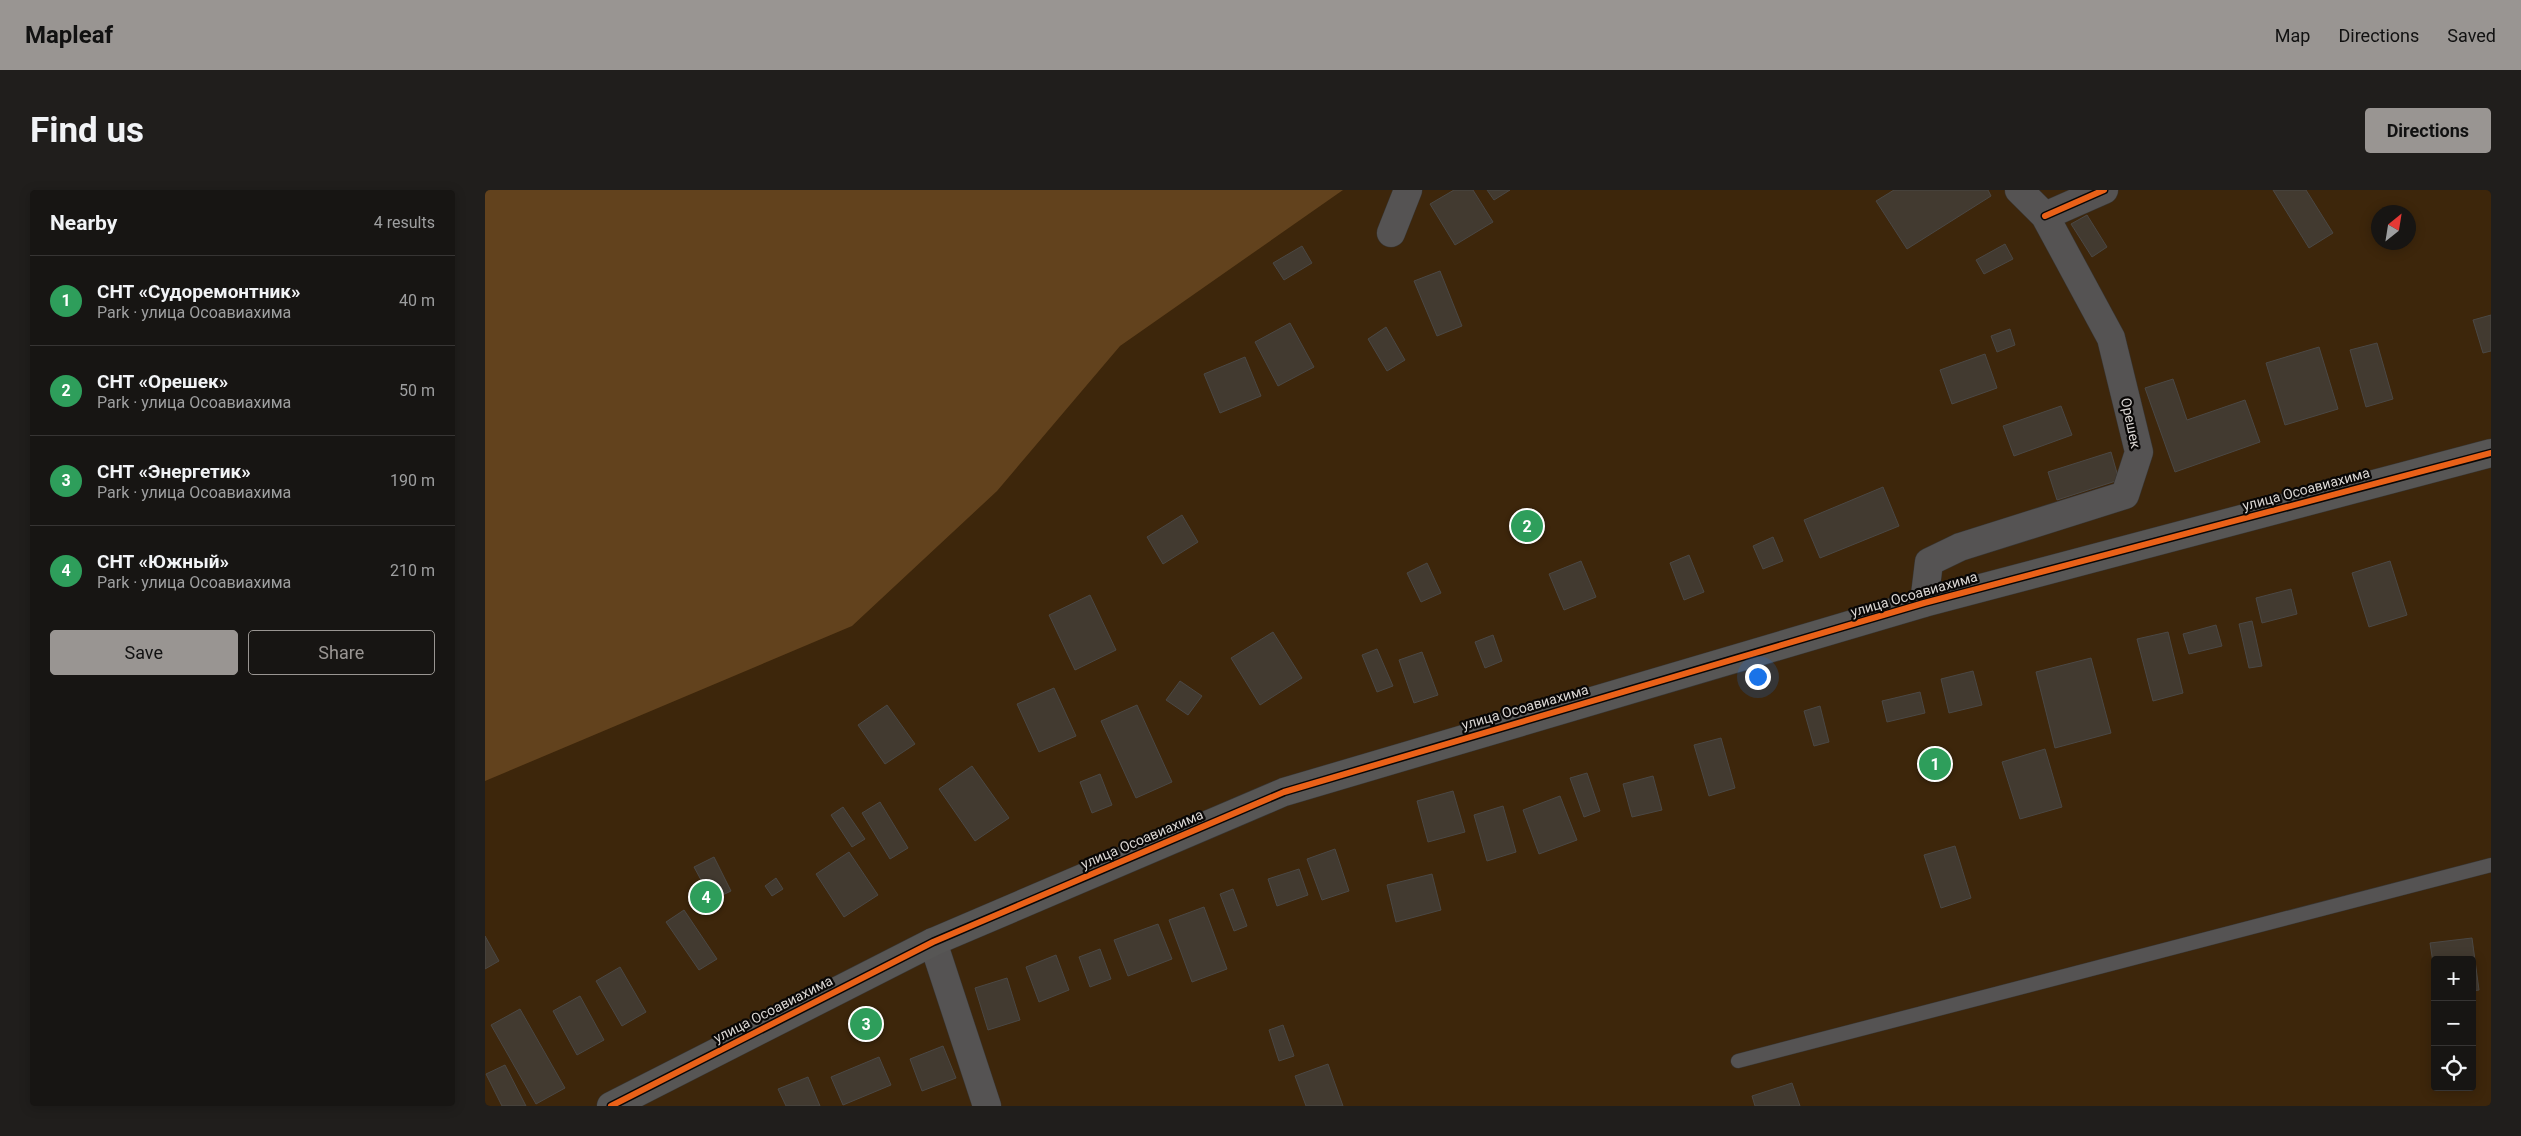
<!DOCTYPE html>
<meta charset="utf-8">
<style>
body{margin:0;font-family:Roboto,sans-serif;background:#201e1c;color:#f1f3f6}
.controls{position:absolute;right:15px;bottom:15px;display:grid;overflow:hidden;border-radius:5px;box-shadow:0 2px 12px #0003}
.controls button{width:45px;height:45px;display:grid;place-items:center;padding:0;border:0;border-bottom:1px solid #363433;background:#171513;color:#f1f3f6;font:25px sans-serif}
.compass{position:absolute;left:1886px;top:15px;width:45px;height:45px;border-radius:50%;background:#171513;box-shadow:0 2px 12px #0003;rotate:30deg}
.you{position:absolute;left:1272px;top:486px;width:18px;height:18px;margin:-12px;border:4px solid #fff;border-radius:50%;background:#1a73e8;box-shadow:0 0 0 8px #1a73e833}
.badge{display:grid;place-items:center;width:32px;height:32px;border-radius:50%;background:#999592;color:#fff;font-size:16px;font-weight:700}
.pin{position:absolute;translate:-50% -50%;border:2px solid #fff;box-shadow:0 1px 5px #0006}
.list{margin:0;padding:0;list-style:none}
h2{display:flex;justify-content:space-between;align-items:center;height:65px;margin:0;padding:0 20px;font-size:21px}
h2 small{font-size:16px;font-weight:400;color:#9e9fa0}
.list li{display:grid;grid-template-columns:32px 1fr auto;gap:15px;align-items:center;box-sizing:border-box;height:90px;padding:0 20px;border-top:1px solid #363433}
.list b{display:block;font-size:19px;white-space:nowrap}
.list p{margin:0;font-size:16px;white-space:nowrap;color:#9e9fa0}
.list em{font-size:16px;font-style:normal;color:#9e9fa0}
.actions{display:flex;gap:10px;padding:15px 20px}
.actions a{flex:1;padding:11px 0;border:1px solid #999592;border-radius:5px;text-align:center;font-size:18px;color:#999592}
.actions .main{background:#999592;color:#111}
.icon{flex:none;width:28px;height:28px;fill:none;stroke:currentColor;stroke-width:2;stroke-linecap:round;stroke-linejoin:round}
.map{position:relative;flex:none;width:2006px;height:916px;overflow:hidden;border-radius:5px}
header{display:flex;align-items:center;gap:30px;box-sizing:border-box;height:70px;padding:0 25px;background:#999592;color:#111}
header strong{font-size:24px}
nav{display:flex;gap:28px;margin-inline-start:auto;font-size:18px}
.intro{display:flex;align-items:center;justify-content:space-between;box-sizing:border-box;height:120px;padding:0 30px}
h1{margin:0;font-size:35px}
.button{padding:12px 22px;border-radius:5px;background:#999592;color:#111;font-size:18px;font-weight:700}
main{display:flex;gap:30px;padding:0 30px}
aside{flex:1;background:#171513;border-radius:5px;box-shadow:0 2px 12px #0003}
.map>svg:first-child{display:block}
</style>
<header>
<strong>Mapleaf</strong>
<nav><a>Map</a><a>Directions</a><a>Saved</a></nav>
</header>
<div class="intro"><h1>Find us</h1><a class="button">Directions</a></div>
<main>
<aside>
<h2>Nearby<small>4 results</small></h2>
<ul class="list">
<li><span class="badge" style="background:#2e9e5b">1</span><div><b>СНТ «Судоремонтник»</b><p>Park · улица Осоавиахима</p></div><em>40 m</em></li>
<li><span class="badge" style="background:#2e9e5b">2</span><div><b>СНТ «Орешек»</b><p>Park · улица Осоавиахима</p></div><em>50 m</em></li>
<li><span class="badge" style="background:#2e9e5b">3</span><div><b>СНТ «Энергетик»</b><p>Park · улица Осоавиахима</p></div><em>190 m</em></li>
<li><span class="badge" style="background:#2e9e5b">4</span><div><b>СНТ «Южный»</b><p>Park · улица Осоавиахима</p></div><em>210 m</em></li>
</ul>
<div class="actions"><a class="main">Save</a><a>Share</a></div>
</aside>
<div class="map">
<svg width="2006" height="916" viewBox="0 0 2006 916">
<rect width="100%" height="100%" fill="#1f1c19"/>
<path fill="#3d260b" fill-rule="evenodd" d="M779,0H2006V916H0V475ZM1894,22H1924V52H1894ZM1950,770H1987V897H1950Z"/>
<path fill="#62421d" d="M0,0H858L635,156L512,301L367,436L0,591Z"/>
<path fill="#423a30" stroke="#4b4845" d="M969,0H988L1008,32L970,55L945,14Z
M1002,0H1025L1009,10Z
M1409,0H1503L1506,6L1422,59L1391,11Z
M1788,0H1821L1848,43L1824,58Z
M1602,25L1622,57L1607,67L1586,34Z
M1520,54L1528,69L1499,84L1491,70Z
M817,56L827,73L799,90L788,73Z
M955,81L977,136L952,146L929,91Z
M2006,125V161L1998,163L1988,130Z
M805,133L829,177L793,196L770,152Z
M901,137L920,170L902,181L883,149Z
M1525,139L1530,155L1512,162L1506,146Z
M1892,153L1908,209L1881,217L1865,160Z
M1834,157L1853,219L1800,235L1781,173Z
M1500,164L1512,198L1467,214L1455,180Z
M760,167L776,206L735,223L719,184Z
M1688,189L1702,230L1760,210L1775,252L1690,282L1660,198Z
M1576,216L1587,245L1529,266L1518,236Z
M1626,262L1634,290L1572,310L1563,282Z
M1398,297L1414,336L1335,368L1319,330Z
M697,325L713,352L678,374L662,347Z
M1288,347L1298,371L1278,379L1268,356Z
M1204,365L1219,402L1199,410L1185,373Z
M1096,371L1111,407L1079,420L1064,384Z
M1905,371L1922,425L1884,437L1867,383Z
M942,373L956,403L936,412L922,383Z
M1806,399L1812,424L1777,433L1771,408Z
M605,405L631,460L590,480L564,425Z
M1767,431L1777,476L1764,478L1754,434Z
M1731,435L1737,456L1704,464L1698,444Z
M788,442L817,488L775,515L746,468Z
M1683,442L1698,503L1668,511L1652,449Z
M1008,445L1017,471L1000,478L990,452Z
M892,459L908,496L892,502L877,465Z
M937,462L953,505L929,513L914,470Z
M1606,468L1626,543L1570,558L1551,482Z
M1488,481L1497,515L1464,523L1456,489Z
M695,491L717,506L703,525L681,510Z
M569,498L591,546L554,562L532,514Z
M1435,502L1440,523L1402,532L1397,511Z
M402,515L430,554L400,574L373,535Z
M652,515L687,592L651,608L616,531Z
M1335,516L1344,552L1329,556L1319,521Z
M1236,548L1250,598L1224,606L1209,555Z
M1560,559L1577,617L1535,629L1517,572Z
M487,576L524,628L490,651L454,599Z
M1102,583L1115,621L1099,627L1085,588Z
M615,584L627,615L607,623L595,592Z
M1168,586L1177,620L1147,627L1138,594Z
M968,601L980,642L943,652L932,611Z
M1075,606L1092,650L1054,664L1038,620Z
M395,612L423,658L405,669L377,623Z
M1018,616L1031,662L1002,671L989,625Z
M358,617L380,649L367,657L346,625Z
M1470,656L1486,708L1456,718L1439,665Z
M850,659L864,701L837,710L822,669Z
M364,662L393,705L359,727L331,684Z
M229,667L246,701L227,710L209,677Z
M814,679L823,705L792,716L783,689Z
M947,684L956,720L911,732L902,695Z
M291,688L298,699L287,706L280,696Z
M748,699L762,736L749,741L735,704Z
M719,717L742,779L707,792L684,730Z
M199,720L232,769L214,780L181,732Z
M673,734L687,769L643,786L629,750Z
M0,746L14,771L0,779Z
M1987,748L1994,800L1987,801V770H1950V786L1945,753Z
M615,759L626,789L605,797L594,767Z
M571,765L584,800L554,812L541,777Z
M135,777L161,822L137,836L111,791Z
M522,788L535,830L503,840L490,798Z
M95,806L119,850L92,865L68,821Z
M35,819L80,898L51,914L6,835Z
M798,835L809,866L794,871L784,840Z
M458,856L471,888L437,901L425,869Z
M394,867L406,895L358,915L346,887Z
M843,874L858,916H821L810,886Z
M20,875L41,916H17L1,884Z
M323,887L335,916H301L293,899Z
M1307,893L1315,916H1270L1267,906Z"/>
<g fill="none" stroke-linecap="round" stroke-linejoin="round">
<g stroke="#383634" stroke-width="15">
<path id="lane" d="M1253,871L2006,675"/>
</g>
<g stroke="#383634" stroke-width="29">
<path id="street" d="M1560,26L1619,0
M906,43L923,0
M1439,413L1444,372L1475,357L1640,305L1654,262L1626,148L1560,26L1534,0
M448,752L502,916"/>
</g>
<g stroke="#383634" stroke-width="29">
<path id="secondary" d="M126,916L448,752L799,602L1439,413L2006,263"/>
</g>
<use href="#lane" stroke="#555353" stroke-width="14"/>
<use href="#street" stroke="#555353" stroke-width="28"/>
<use href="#secondary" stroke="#575655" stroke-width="28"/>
<g stroke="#090706" stroke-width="9">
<path id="cycleway" d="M1560,26L1619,0
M126,916L448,752L799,602L1439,413L2006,263"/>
</g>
<use href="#cycleway" stroke="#ea6118" stroke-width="6"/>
</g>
<g text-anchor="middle" stroke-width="4.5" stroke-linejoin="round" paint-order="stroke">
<g font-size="14" fill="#dad6d3" stroke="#090706">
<text transform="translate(1646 233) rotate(78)" y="5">Орешек</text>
<text transform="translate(1821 299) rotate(-15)" y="5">улица Осоавиахима</text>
<text transform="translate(1429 404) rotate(-16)" y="5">улица Осоавиахима</text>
<text transform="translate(1040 517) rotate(-16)" y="5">улица Осоавиахима</text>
<text transform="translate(657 649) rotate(-23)" y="5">улица Осоавиахима</text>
<text transform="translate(288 819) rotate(-27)" y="5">улица Осоавиахима</text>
</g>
</g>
</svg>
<div class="controls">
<button>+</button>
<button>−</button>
<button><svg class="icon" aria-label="locate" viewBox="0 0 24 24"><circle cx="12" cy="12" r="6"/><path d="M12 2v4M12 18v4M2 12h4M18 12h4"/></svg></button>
</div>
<svg class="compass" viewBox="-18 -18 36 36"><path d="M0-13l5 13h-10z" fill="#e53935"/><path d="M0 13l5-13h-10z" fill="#9e9fa0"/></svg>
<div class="you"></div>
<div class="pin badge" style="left:1450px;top:574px;background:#2e9e5b">1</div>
<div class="pin badge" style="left:1042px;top:336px;background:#2e9e5b">2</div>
<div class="pin badge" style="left:381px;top:834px;background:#2e9e5b">3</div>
<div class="pin badge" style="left:221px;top:707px;background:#2e9e5b">4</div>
</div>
</main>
